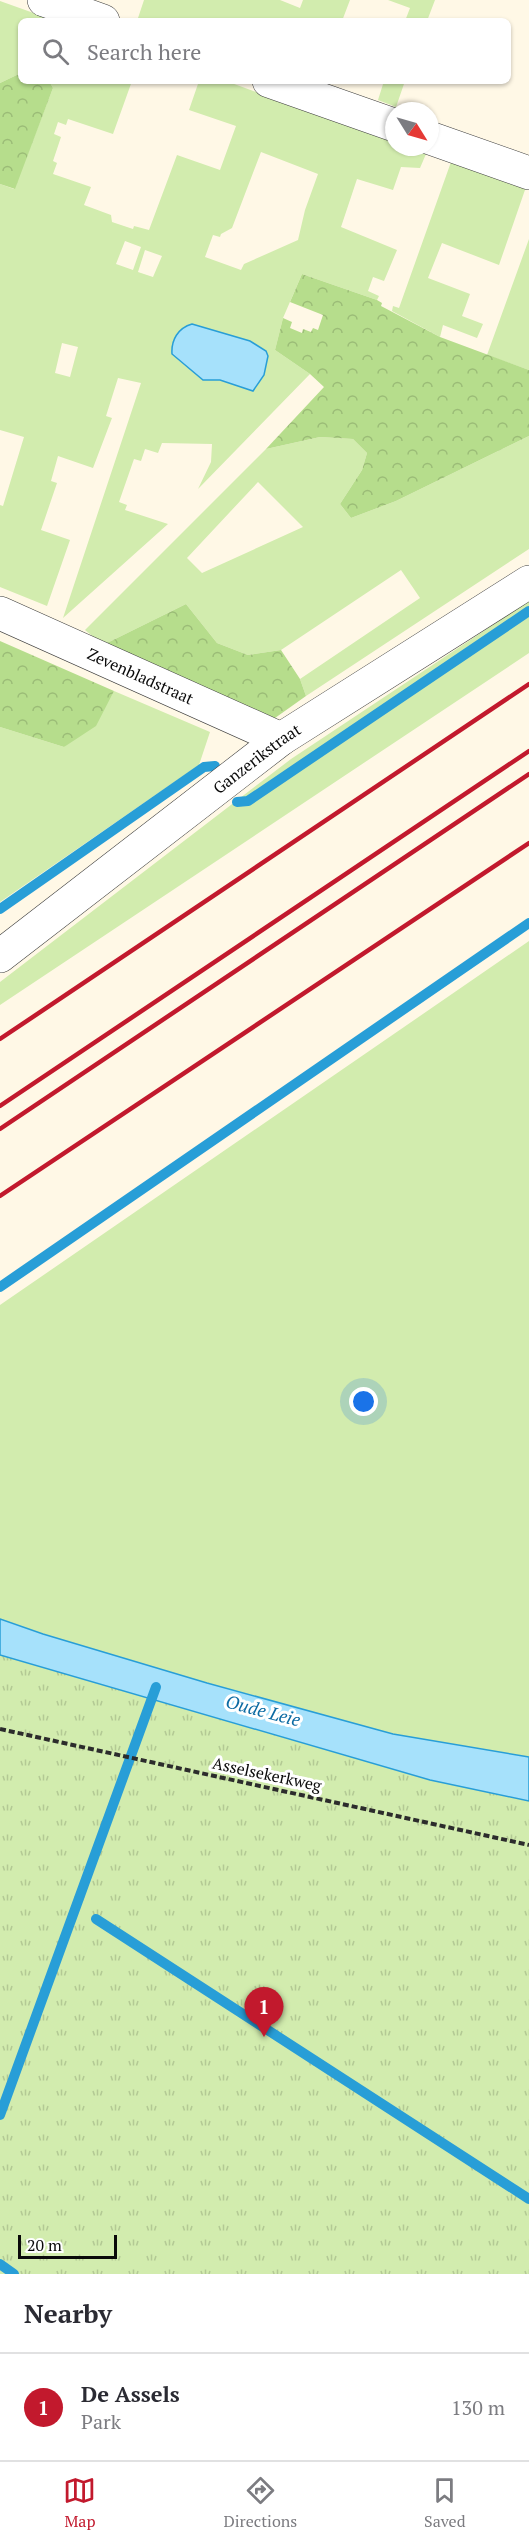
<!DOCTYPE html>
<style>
body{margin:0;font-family:"PT Serif",serif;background:#f7f7f7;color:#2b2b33}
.compass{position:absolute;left:385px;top:102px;width:54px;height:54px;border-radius:50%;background:#fff;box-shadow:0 2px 4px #0004;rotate:127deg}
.scale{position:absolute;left:18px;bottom:15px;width:99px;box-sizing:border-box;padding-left:6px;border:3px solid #0a0a0a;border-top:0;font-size:16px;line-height:21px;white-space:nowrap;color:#0a0a0a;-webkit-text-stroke:4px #fff;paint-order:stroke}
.you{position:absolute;left:364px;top:1402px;width:21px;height:21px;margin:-15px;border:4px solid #fff;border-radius:50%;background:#1a73e8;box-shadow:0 0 0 9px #1a73e833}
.badge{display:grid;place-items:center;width:39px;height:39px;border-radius:50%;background:#c2192d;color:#fff;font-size:20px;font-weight:700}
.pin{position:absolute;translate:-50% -50px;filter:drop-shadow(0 2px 3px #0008)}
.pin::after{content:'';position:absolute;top:32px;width:21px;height:18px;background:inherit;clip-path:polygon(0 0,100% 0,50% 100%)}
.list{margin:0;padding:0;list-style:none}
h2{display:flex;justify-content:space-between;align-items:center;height:78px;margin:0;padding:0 24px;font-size:26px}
h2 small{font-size:20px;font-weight:400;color:#7c7c81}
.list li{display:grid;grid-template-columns:39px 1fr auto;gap:18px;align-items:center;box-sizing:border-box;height:108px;padding:0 24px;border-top:2px solid #e1e1e2}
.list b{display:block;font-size:22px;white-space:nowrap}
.list p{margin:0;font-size:20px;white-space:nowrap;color:#7c7c81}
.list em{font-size:20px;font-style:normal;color:#7c7c81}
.icon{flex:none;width:33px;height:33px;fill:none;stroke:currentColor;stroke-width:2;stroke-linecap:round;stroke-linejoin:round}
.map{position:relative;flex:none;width:529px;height:2274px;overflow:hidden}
.search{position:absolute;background:#fff;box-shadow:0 2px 4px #0004;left:18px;right:18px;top:18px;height:66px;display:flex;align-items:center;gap:15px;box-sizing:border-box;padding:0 21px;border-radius:9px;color:#7c7c81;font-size:22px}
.sheet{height:186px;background:#fff}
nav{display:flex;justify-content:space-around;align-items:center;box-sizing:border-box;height:84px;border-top:2px solid #e1e1e2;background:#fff;font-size:16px;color:#7c7c81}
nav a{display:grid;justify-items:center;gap:3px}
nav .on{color:#c2192d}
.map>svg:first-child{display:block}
</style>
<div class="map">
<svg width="529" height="2274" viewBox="0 0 529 2274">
<defs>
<pattern id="forest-crowns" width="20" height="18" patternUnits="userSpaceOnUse" patternTransform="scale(1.5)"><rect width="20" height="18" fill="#b6dd8c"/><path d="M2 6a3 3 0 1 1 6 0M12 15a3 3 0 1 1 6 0" fill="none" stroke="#9bbc77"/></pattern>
<pattern id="park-tufts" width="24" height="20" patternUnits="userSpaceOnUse" patternTransform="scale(1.5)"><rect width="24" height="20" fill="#d2ecae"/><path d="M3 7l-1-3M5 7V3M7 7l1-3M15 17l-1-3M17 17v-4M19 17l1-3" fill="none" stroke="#b3c994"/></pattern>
</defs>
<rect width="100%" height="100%" fill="#fff8e6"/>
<path fill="#d2ecae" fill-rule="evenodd" d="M144,0H280L300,8L303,0H350L342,21H148L138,18Z
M388,0H435L427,21H405L410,8Z
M0,1L56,21H21V73L0,83Z
M49,81H132L113,134L68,119L66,125L58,122L54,134L61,137L53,161L57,163L53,174L91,187L84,205L111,215L112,222L133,229L134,226L149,230L177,155L220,170L236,126L189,110L199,81H226L394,142V147H407L426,154L420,168L401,167L393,190L357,179L341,227L397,250L384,281L373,277L368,291L379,296L377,300L302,274L283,318L275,350L310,374L198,489L211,462L212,444L162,443L158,453L145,449L141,461L134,459L119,502L127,505L125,510L168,524L63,618L141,383L118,378L106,416L112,418L93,468L58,456L51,481L57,483L41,530L70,540L47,606L0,587V505L3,506L24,437L0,430V184L14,189L53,88ZM261,152L318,174L305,210L298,240L244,264L241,270L205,257L213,235L220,237L221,234L232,228ZM125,241L141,247L133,270L116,264ZM145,250L162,256L153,277L138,272ZM62,343L78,347L70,377L55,373Z
M384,81H405L396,107L378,100Z
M451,162L526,187L499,265L442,243L428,278L470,294L462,316L483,324L477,338L443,325L440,337L392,311L393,306L399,308Z
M529,239V370L487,355Z
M529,436V549L306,696L300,679L420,598L401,570L281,650L248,655L217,643L186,604L103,645L85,630L266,449L320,437L353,439L367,453L362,470L340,504L351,518L396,501ZM258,482L303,527L202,573L187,558Z
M529,601V653L0,1005V982L291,759Z
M114,691L210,732L199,765L0,902V727L64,747Z
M529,941V1757L393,1734L207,1683L43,1634L0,1619V1305Z"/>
<path fill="url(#forest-crowns)" d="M21,73V81H49L53,88L15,189L0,184V83Z
M302,274L377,300L382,303L381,306L440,337L529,370V436L396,501L351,518L340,504L362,470L367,453L353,439L320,437L266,449L324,387L310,374L275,350L283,318L292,322L290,328L302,333L303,329L311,332L313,328L318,330L323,315L290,302Z
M186,604L217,643L248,655L281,650L300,679L306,696L275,718L103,645Z
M0,641L114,691L96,726L64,747L0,727Z"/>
<path fill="url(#park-tufts)" d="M0,1655L430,1780L529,1801V2274H0Z"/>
<path fill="#a6e1fb" stroke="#289ed7" stroke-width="1.5" d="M192,324L250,341L266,351L268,356L264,375L253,391L220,380H203L172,354C171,340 178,328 192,324Z
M0,1619L43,1634L207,1683L393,1734L529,1757V1801L430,1780L0,1655Z"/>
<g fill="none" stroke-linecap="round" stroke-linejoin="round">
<path stroke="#289ed7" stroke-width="10" d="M237,802L248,801L529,611
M0,909L204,767L215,766
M0,1287L529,923
M96,1919L529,2199
M0,2115L156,1687
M0,2264L14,2274"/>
<g stroke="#3d3d3d" stroke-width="34">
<g id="minor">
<path d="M44,0L103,21"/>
<path d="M269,81L394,125"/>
<path d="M430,138L529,173"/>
<path id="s1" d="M0,613L281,739"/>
<path id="s2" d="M0,956L281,739L529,582"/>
</g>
</g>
<path stroke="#2c2c2c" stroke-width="4" stroke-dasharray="6 3" stroke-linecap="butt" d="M0,1729L529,1845"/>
<use href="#minor" stroke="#fff" stroke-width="33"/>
<path stroke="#c2192d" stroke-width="4.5" d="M0,1039L529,684
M0,1106L529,751
M0,1129L529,774
M0,1196L529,843"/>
</g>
<g text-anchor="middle" stroke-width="6" stroke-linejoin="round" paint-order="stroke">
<g font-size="16" fill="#0a0a0a" stroke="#fff">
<text dy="6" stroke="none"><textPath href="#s1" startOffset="154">Zevenbladstraat</textPath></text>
<text dy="6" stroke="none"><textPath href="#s2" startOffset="324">Ganzerikstraat</textPath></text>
<text transform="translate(267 1774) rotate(12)" y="6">Asselsekerkweg</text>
</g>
<g font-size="18" font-style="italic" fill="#0c6ba3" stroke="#fff">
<text transform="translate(263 1711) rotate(15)" y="6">Oude Leie</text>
</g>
</g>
</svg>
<svg class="compass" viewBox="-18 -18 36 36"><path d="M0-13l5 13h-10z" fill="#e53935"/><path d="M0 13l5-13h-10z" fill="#7c7c81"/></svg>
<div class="scale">20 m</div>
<div class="you"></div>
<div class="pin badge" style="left:264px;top:2037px">1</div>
<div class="search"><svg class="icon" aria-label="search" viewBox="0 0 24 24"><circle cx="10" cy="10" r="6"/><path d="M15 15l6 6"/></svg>Search here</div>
</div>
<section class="sheet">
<h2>Nearby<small></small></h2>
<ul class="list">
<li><span class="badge">1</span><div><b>De Assels</b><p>Park</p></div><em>130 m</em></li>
</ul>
</section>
<nav>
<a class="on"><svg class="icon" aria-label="map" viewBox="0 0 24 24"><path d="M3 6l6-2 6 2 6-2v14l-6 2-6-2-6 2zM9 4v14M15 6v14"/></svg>Map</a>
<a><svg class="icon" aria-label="directions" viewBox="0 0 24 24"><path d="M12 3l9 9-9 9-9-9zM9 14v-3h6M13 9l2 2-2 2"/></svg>Directions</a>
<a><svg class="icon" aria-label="saved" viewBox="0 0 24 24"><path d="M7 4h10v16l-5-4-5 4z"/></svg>Saved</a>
</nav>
